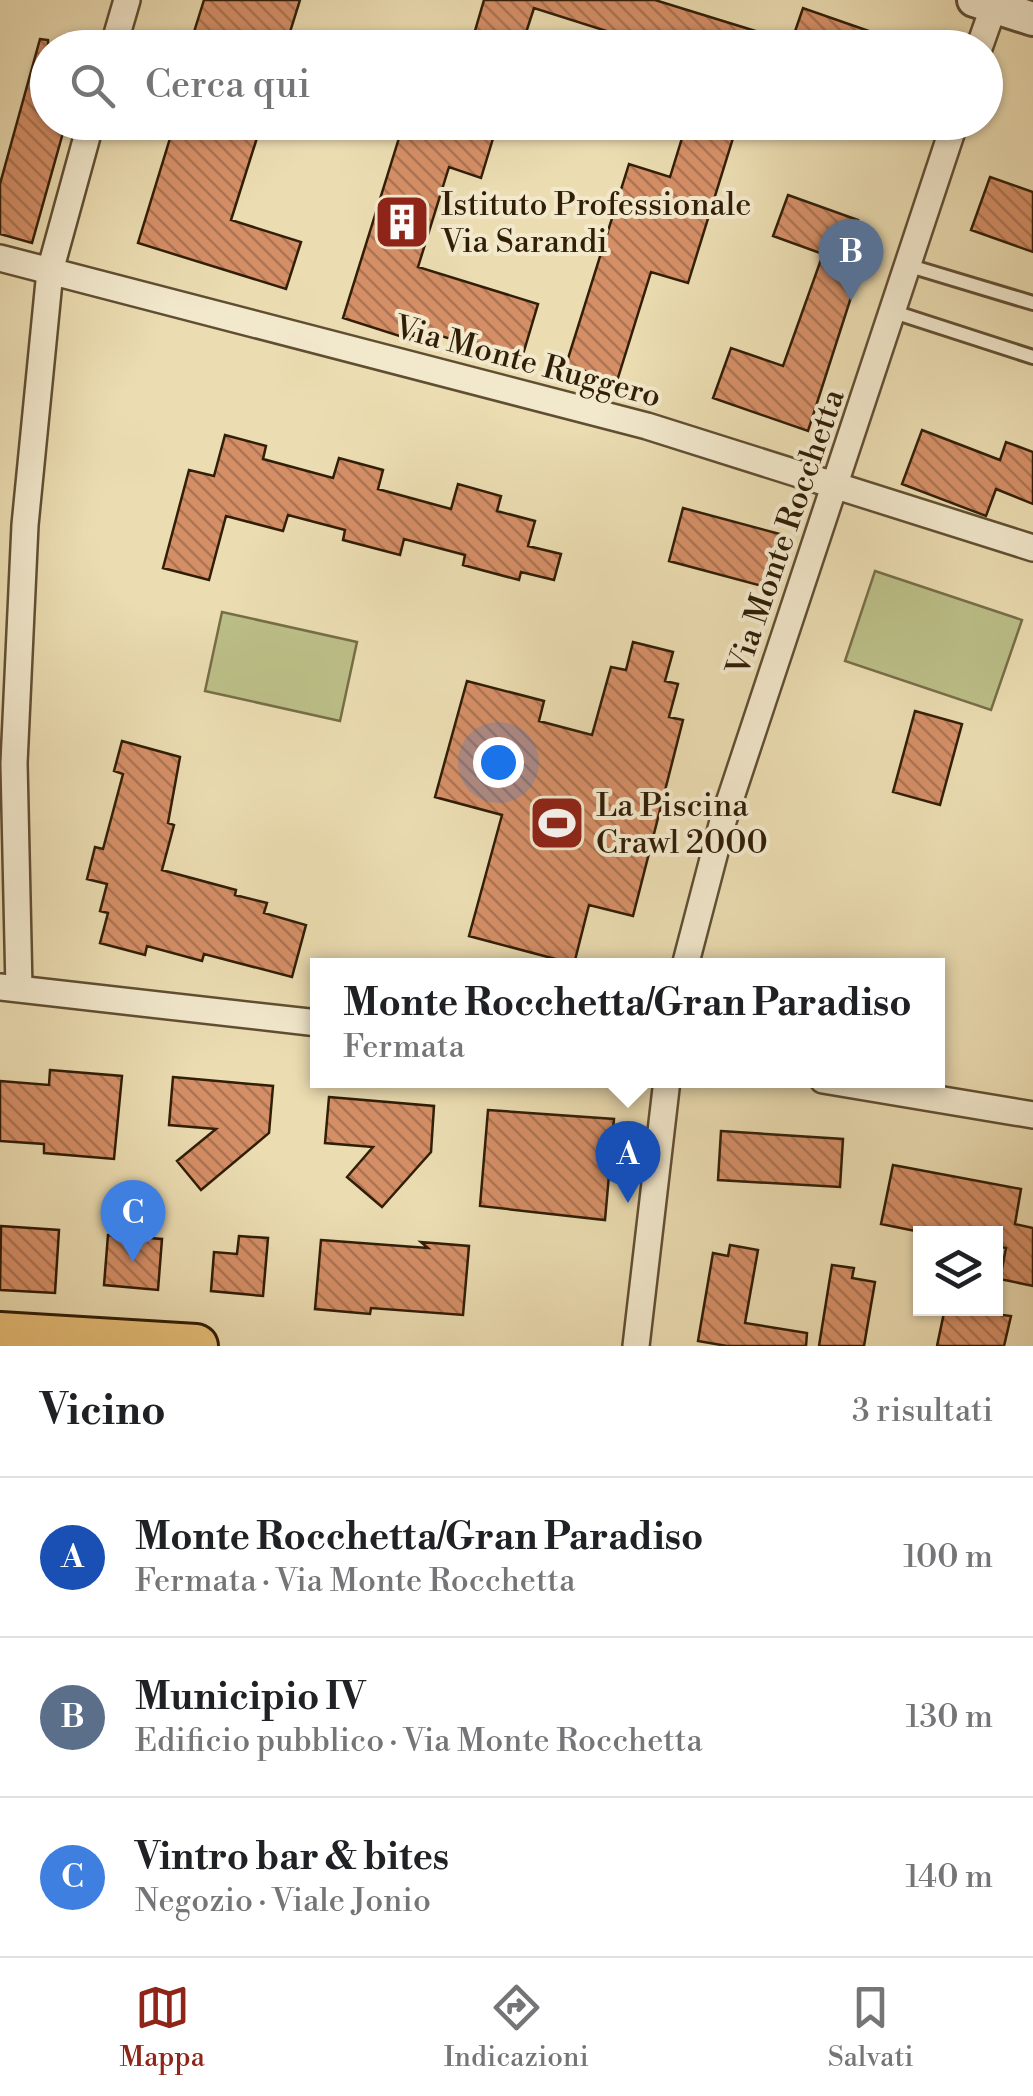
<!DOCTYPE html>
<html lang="it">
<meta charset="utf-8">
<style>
body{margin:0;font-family:"Libre Bodoni",serif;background:#f6f6f6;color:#202124}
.controls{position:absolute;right:30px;bottom:30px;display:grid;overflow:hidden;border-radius:0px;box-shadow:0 2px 8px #0004}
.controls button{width:90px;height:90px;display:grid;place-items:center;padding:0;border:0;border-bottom:2px solid #e0e0e0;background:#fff;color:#202124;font:50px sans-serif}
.you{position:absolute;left:498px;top:762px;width:35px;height:35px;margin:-25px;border:8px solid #fff;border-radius:50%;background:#1a73e8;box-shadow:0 0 0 15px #1a73e833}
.badge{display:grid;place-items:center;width:65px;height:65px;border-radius:50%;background:#8f2418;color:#fff;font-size:32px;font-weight:700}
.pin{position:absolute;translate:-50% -82px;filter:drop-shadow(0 2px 5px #0008)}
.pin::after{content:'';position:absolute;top:52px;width:35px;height:30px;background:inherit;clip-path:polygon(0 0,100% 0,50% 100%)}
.popup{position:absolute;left:310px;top:958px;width:635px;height:130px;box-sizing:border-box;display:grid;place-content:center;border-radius:0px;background:#fff;filter:drop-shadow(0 2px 8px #0005);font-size:32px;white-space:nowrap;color:#757577}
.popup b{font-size:38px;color:#202124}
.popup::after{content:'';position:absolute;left:50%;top:100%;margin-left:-20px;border:20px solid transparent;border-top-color:#fff}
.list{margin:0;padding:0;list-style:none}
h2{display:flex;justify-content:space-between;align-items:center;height:130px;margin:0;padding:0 40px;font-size:42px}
h2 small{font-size:32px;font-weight:400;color:#757577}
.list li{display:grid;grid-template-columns:65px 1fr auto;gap:30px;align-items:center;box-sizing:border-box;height:160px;padding:0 40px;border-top:2px solid #e0e0e0}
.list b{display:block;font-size:38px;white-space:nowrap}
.list p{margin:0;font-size:32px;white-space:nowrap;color:#757577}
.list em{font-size:32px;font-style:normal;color:#757577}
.icon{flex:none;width:55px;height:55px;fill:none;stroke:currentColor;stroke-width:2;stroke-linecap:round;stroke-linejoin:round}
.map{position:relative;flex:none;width:1033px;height:1346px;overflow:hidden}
.search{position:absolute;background:#fff;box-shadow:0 2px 8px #0004;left:30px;right:30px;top:30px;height:110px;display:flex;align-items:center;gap:25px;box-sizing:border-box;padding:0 35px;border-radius:55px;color:#757577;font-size:38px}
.sheet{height:610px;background:#fff}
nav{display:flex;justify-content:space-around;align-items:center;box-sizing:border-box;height:140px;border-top:2px solid #e0e0e0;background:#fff;font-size:28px;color:#757577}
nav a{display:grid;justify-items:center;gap:5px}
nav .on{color:#8f2418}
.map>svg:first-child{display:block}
</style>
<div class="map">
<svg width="1033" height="1346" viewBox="0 0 1033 1346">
<defs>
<pattern id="building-back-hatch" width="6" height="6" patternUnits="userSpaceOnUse" patternTransform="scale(2.5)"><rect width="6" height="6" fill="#d58f67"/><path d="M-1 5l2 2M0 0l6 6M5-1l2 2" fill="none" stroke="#ad7453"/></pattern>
</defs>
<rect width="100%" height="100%" fill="#ebdcb1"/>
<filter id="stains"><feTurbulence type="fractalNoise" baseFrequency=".002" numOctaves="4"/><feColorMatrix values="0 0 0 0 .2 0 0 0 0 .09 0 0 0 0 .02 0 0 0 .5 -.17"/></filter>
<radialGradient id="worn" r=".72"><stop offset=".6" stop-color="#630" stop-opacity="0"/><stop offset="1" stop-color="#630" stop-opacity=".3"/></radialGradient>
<path fill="#bcbf88" stroke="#766e48" stroke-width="2.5" d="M875,571L1022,620L991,710L845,661Z
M222,612L357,642L340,721L205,691Z"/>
<path fill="url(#building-back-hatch)" stroke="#311e07" stroke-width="2.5" d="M204,0H300L285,48H189Z
M484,0H655L791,42L790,46L803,8L906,44V48H660L534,8L521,48H470Z
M40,39L48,40V122H66L32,243L0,234V184Z
M175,122L202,130L204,122H262L231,220L301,242L286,289L138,243Z
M404,122H498L481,178L449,167L418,267L538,304L521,361L416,328L412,340L343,318Z
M687,122H738L688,283L651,272L617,381L566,365L629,164L670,177Z
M990,177L1033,192V252L971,230Z
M788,195L858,220L847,251L864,257L808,431L713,398L731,348L783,366L823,254L773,236Z
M922,430L1000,460L1006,442L1033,452V504L996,489L986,516L902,484Z
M225,435L266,446L263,459L333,478L339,458L383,470L378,489L451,509L458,484L501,496L497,511L535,521L528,546L561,554L554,580L521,572L519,580L463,565L465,555L404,539L400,555L343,540L345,530L288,515L283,531L226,516L209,580L163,568L189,470L214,476Z
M683,508L787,536L773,589L669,561Z
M633,642L673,652L665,681L678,684L669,717L683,720L633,916L589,905L574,964L469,936L502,815L435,797L467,681L544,701L539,721L592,735L611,667L626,670Z
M915,711L962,724L940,805L893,792Z
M122,741L180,757L168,823L174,825L162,870L236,890L235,895L267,903L264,913L306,925L292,977L204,954L202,961L147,946L145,955L100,943L108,913L100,911L107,884L87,879L95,847L103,849L123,774L114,771Z
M50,1070L122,1076L114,1159L44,1153V1144L0,1141V1081L49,1085Z
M173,1077L273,1086L269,1133L201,1190L177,1161L216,1129L169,1125Z
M329,1097L434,1106L431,1152L382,1207L347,1177L373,1147L325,1143Z
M488,1110L614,1119L605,1220L480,1206Z
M721,1131L843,1139L840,1187L718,1180Z
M893,1165L1021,1189L1015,1224L1033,1228V1286L1000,1279L1006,1248L996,1246V1234H930L881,1224Z
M1,1226L59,1230L55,1293L0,1290Z
M108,1235L162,1239L158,1290L104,1285Z
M239,1236L268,1238L263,1296L211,1291L214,1252L237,1254Z
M321,1240L428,1248L421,1242L469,1246L463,1315L371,1308L370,1314L315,1309Z
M730,1245L758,1250L745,1323L807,1333L806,1346H727L698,1341L713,1253L728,1256Z
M832,1265L854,1268L852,1278L875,1282L864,1346H819Z
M945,1308L1011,1316L1004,1346H937Z"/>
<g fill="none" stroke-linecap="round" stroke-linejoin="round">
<g stroke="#604e32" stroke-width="18">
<path id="service" d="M910,266L1033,303
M894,312L1033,357"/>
</g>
<g stroke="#604e32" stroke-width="30">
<path id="minor" d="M113,48L127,0
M979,48L996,0
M0,258L647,426L1033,548
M685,966L723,821L955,122
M0,987L318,1023
M19,989L14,763L25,525L50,271L91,122
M823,1080L1033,1115
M636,1346L667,1080"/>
</g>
<g stroke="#604e32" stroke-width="38">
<path id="tertiary" d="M974,0L1033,19"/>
</g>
<g stroke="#311e07" stroke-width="48">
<path id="primary" d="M0,1334L196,1346"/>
</g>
<use href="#service" stroke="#f2e8cc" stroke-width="12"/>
<use href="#minor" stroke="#f2e8cc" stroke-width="25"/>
<use href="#tertiary" stroke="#f2e8cc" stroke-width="32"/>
<use href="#primary" stroke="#e6be78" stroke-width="42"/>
</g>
<defs>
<g id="building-square" transform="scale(2.875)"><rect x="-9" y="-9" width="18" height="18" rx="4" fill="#8f2418" stroke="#f2e8cc"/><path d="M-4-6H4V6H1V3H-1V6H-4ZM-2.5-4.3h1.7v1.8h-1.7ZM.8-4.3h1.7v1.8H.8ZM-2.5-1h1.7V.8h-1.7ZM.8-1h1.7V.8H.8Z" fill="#fff"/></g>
<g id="stadium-square" transform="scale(2.875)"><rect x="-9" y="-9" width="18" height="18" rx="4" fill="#8f2418" stroke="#f2e8cc"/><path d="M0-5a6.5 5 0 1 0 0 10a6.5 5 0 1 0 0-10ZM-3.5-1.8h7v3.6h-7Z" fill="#fff"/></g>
</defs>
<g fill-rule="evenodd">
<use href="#building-square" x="402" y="222"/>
<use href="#stadium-square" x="557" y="823"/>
</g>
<g text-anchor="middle" stroke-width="8" stroke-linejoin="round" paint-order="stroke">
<g font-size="32" fill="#311e07" stroke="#f2e8cc" text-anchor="start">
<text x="441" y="215">Istituto Professionale<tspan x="441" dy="37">Via Sarandi</tspan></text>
<text x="596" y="816">La Piscina<tspan x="596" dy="37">Crawl 2000</tspan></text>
</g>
<g font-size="32" fill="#311e07" stroke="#f2e8cc">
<text transform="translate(528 361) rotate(15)" y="11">Via Monte Ruggero</text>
<text transform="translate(785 532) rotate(-71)" y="11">Via Monte Rocchetta</text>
</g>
</g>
<rect width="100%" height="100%" filter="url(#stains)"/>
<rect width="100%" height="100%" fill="url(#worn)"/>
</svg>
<div class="controls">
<button><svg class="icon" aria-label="layers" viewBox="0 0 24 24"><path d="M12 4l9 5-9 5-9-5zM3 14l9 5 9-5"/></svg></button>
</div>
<div class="you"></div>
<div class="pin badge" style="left:628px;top:1203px;background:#1a4fb4">A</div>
<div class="popup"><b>Monte Rocchetta/Gran Paradiso</b>Fermata</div>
<div class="pin badge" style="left:851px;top:301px;background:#5c6f8a">B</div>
<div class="pin badge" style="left:133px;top:1262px;background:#3f7fe0">C</div>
<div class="search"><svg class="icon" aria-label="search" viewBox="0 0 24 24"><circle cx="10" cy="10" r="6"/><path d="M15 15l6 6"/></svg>Cerca qui</div>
</div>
<section class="sheet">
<h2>Vicino<small>3 risultati</small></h2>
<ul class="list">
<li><span class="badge" style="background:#1a4fb4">A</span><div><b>Monte Rocchetta/Gran Paradiso</b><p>Fermata · Via Monte Rocchetta</p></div><em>100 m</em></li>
<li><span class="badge" style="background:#5c6f8a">B</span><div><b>Municipio IV</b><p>Edificio pubblico · Via Monte Rocchetta</p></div><em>130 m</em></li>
<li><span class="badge" style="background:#3f7fe0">C</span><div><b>Vintro bar &amp; bites</b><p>Negozio · Viale Jonio</p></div><em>140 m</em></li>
</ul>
</section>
<nav>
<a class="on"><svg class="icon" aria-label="map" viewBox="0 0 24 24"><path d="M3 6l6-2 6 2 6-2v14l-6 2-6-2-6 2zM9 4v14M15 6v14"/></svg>Mappa</a>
<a><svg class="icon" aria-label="directions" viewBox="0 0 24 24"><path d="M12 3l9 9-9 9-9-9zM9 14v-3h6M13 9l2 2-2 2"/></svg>Indicazioni</a>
<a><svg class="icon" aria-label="saved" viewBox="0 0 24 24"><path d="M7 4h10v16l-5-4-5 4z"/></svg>Salvati</a>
</nav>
